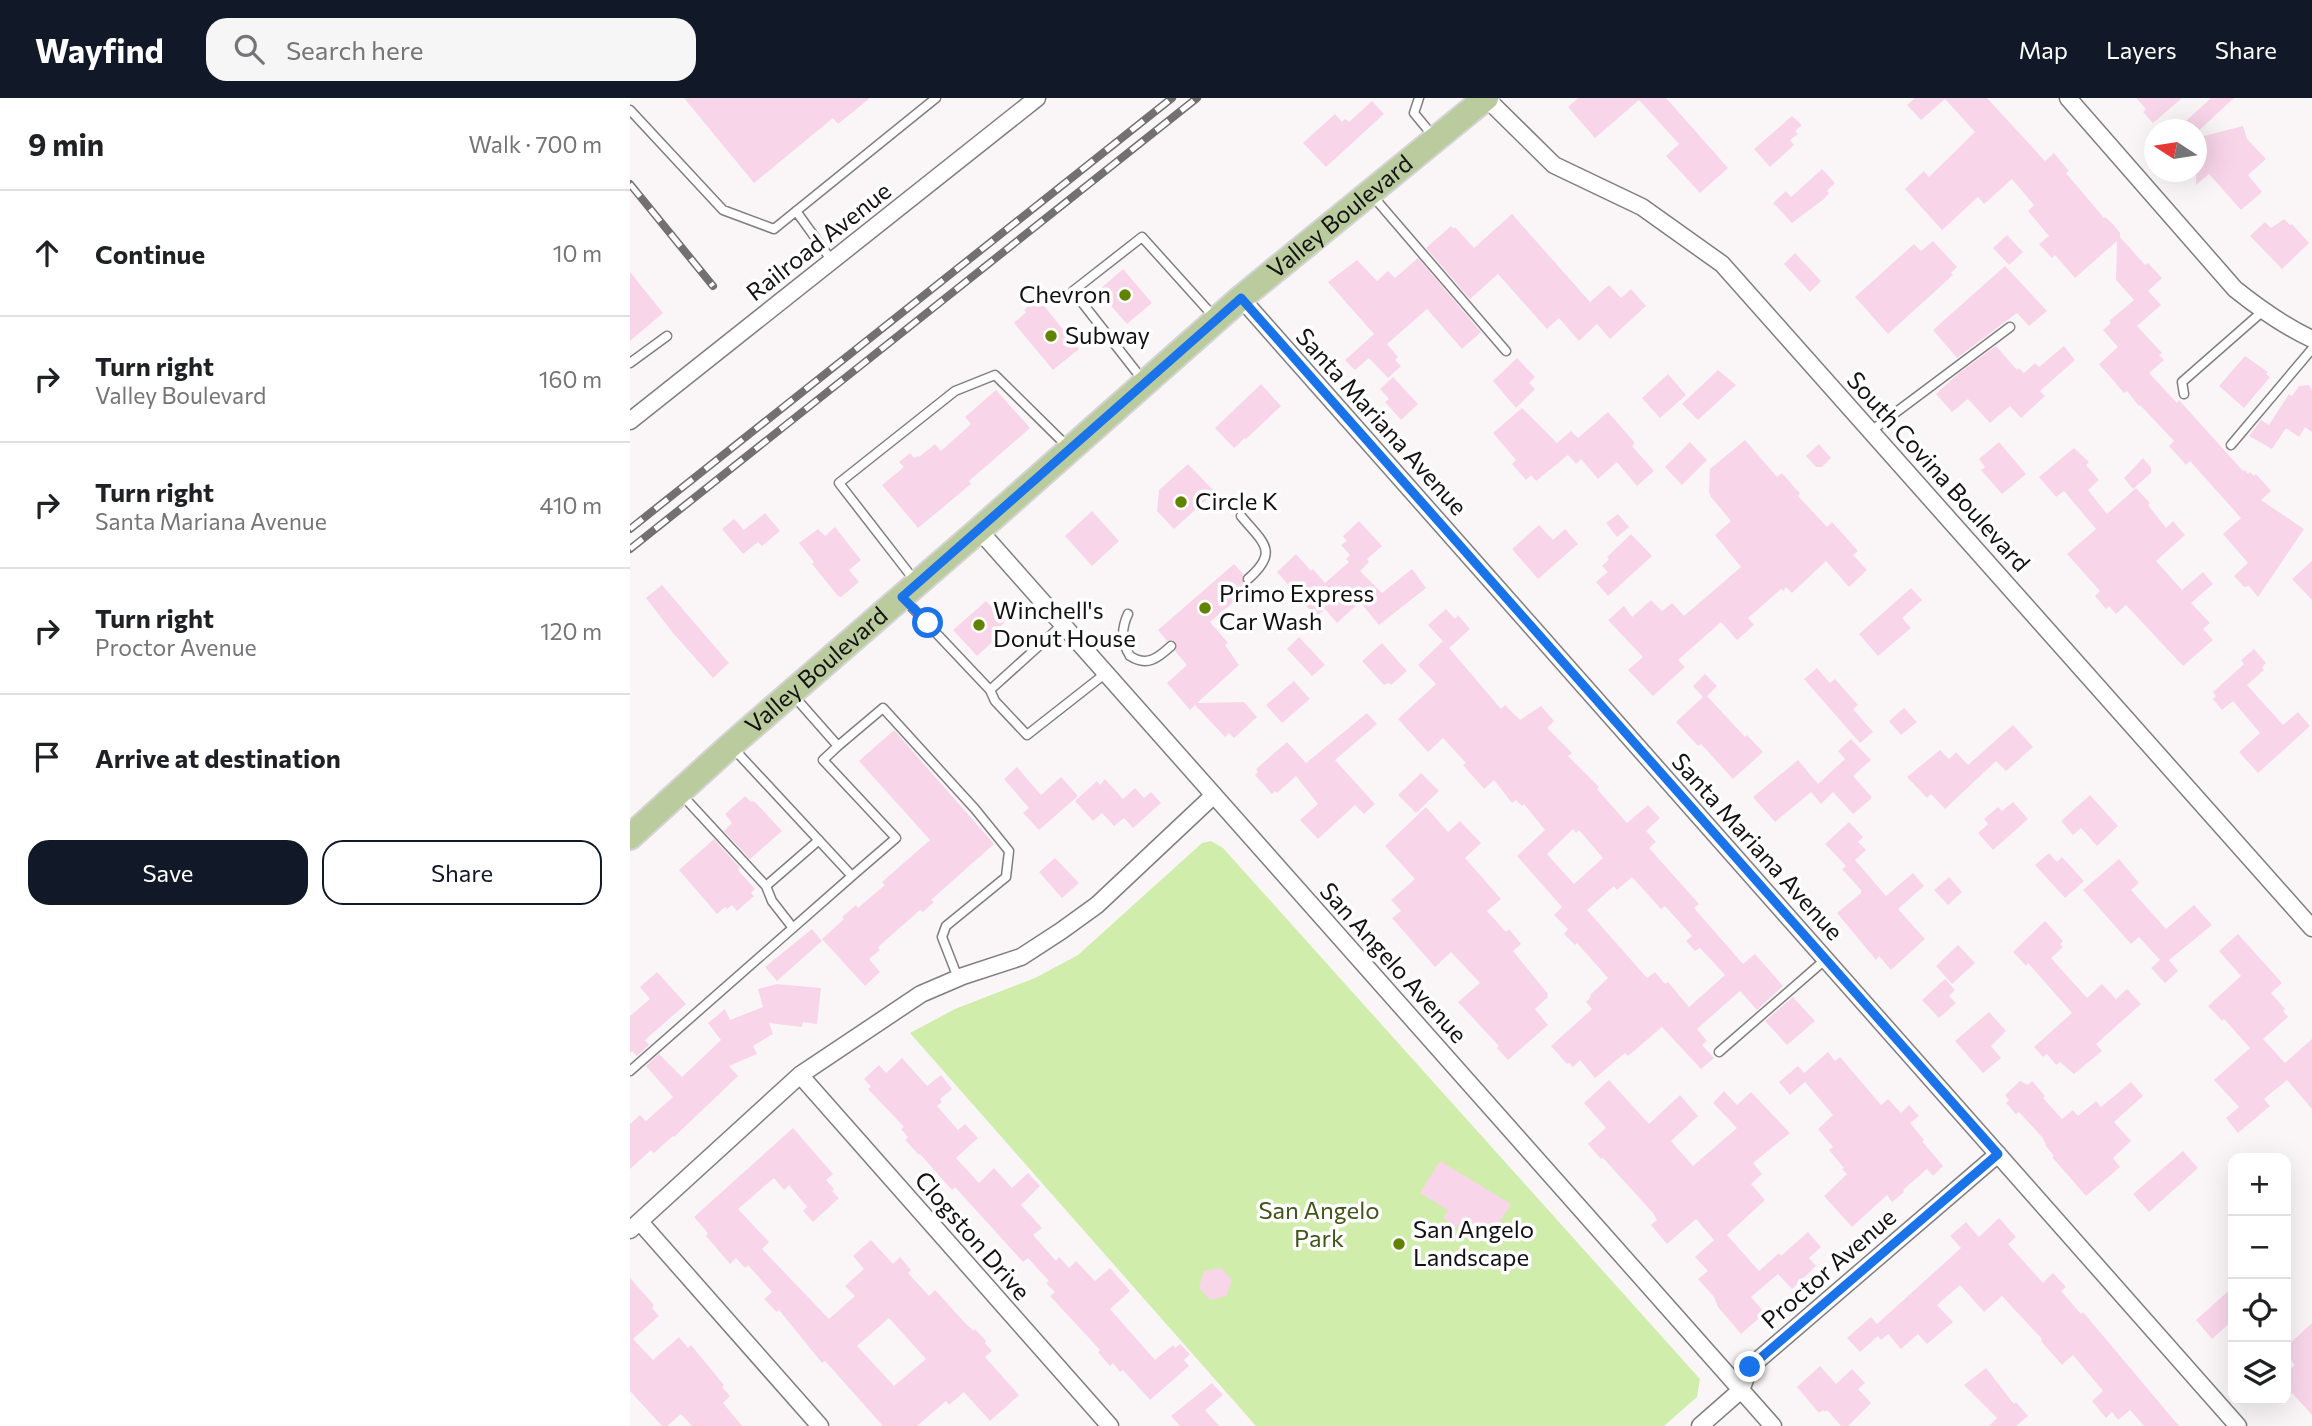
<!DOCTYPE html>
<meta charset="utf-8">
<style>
body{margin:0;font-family:Commissioner,sans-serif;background:#f6f6f6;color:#202124}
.controls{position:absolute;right:21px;bottom:21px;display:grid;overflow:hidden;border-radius:14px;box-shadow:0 7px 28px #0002}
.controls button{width:63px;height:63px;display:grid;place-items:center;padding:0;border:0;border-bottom:2px solid #e0e0e0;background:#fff;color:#202124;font:35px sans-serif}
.compass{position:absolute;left:1514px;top:21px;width:63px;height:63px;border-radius:50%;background:#fff;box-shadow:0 7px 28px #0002;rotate:282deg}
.stop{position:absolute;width:21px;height:21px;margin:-16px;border:5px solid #1a73e8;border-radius:50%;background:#fff}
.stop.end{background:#1a73e8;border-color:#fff;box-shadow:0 2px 7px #0008}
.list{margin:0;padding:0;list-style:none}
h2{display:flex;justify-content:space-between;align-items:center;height:91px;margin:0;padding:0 28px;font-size:30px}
h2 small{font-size:23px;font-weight:400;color:#757577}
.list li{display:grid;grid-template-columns:46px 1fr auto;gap:21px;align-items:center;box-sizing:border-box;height:126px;padding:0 28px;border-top:2px solid #e0e0e0}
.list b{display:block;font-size:26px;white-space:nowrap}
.list p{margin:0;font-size:23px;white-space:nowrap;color:#757577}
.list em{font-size:23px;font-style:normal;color:#757577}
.actions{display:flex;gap:14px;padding:21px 28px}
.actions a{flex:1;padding:16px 0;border:2px solid #111827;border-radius:21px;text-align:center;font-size:24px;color:#111827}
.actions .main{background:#111827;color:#fff}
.icon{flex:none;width:38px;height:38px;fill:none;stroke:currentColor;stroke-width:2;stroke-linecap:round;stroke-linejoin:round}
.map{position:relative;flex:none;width:1682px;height:1328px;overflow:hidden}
header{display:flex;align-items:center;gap:42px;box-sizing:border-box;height:98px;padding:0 35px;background:#111827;color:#fff}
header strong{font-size:33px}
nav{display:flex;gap:38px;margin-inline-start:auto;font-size:24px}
.search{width:490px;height:63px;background:#f6f6f6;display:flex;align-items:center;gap:18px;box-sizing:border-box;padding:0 24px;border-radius:21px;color:#757577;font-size:26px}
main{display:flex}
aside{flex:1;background:#fff}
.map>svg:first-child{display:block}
</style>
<header>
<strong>Wayfind</strong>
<div class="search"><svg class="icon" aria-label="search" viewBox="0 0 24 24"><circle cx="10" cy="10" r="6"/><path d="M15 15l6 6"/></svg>Search here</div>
<nav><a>Map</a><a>Layers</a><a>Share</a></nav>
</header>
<main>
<aside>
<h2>9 min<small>Walk · 700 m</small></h2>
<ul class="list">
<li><svg class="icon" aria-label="ahead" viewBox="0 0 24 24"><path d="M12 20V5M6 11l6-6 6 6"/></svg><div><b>Continue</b></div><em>10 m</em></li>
<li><svg class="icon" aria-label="right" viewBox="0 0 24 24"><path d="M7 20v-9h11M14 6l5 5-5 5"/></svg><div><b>Turn right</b><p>Valley Boulevard</p></div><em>160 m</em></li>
<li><svg class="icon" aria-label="right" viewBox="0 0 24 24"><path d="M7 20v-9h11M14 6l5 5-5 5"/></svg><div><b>Turn right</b><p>Santa Mariana Avenue</p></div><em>410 m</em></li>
<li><svg class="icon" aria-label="right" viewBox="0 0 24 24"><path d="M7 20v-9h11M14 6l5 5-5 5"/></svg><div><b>Turn right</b><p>Proctor Avenue</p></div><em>120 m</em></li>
<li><svg class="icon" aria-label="arrive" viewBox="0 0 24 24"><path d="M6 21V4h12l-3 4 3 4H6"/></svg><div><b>Arrive at destination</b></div></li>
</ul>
<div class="actions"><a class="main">Save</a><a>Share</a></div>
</aside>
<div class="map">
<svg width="1682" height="1328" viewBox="0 0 1682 1328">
<rect width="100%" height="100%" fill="#faf6f8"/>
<path fill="#d1edab" d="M581,743L593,750L1070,1281L1067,1299L1034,1328H626L280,935L325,911L405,880L448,857L572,745Z"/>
<path fill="#f9d5e9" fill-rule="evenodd" d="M54,0H240L208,26L203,20L124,85Z
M948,0H1036L1098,70L1070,95L1036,58L1049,46L1009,2L965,40L938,9Z
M1285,0H1357L1415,63L1424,55L1439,73L1436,75L1474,120L1475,119L1483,126L1490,135V139L1515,167L1518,165L1532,180L1518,193L1531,207L1507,228L1532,255L1529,257L1534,262L1519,275L1547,305L1549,302L1613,373L1615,372L1618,376L1620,374L1624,378L1626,376L1641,393L1631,402L1674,431L1628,499L1619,488L1614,489L1604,478L1618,465L1593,436L1611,420L1560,363L1556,367L1539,348L1544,343L1510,307L1509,308L1497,293L1494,295L1469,266L1488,249L1473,232L1481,225L1479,223L1504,202L1486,182L1487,143L1445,180L1425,157L1422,160L1409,146L1419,138L1398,113L1404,107L1382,81L1354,106L1348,99L1312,132L1275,91L1294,73L1299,79L1345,34L1315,1L1291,22L1277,7Z
M1506,0H1552L1523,25L1513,14L1516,11Z
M1581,0H1604L1566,35V32H1563L1556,23Z
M742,3L754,16L696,69L673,45L705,16L712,24L715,21L719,24Z
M1162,18L1172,27L1165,33L1168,36L1160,42L1164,47L1140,69L1124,51Z
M1613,28L1617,41L1636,61L1618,77L1632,94L1611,112L1579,76L1566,87V40Z
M1192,71L1205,85L1197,93L1199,95L1194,101L1162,125L1143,105L1156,93L1161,99Z
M882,116L960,204L979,187L991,200L1001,191L1016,208L980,241L967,226L949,243L929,220L917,231L868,176L840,201L796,150L821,128L824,131L825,129L844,150Z
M1654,121L1660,127L1662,126L1679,145L1652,171L1620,138L1635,124L1641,130Z
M1377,137L1393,154L1379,167L1363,150Z
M1303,143L1327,169L1321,175L1323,177L1258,236L1225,199L1284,146L1291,153Z
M1165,155L1191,183L1180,194L1154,166Z
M788,160L851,234L832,251L797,211L757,246L768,259L765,262L771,268L758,280L739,260L725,272L715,262L744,236L698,184L727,162L747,183L758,173L765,180Z
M1375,168L1417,213L1399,228L1387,215L1327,260L1303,232Z
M493,171L522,205L497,226L468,193Z
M0,174L33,215L0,243Z
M405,203L407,205L410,203L449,251L423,272L384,225L396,214L394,212Z
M1366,248L1387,272L1389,270L1394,275L1405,265L1409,269L1434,248L1445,262L1410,293L1415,298L1391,320L1380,308L1360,325L1338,301L1322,314L1306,296L1329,275Z
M1615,258L1638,274L1636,276L1640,279L1614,310L1589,288Z
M887,260L905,279L899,285L905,291L886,310L863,283Z
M1088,272L1106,287L1068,322L1052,306Z
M1038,276L1056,297L1030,320L1012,300Z
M763,279L788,306L771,322L755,304L759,301L750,291Z
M631,286L651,308L616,341L615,340L604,350L585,330Z
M1679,287L1682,293V334L1675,329L1669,339L1656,330L1642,351L1619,338L1631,322L1639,327L1659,296L1662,298L1669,288Z
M366,292L400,330L339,383L341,386L288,430L252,387L274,369L269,364L280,355L284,360L288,358L289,359L305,346L311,353L341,326L335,319Z
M892,310L927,345L941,333L948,340L978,314L1005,345L1002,348L1024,373L1007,388L987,364L968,381L951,361L946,366L938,357L906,383L901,377L896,382L882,366L886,362L863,335Z
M1115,342L1147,379L1152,375L1165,390L1170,395L1168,398L1197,429L1202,424L1228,453L1223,457L1237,472L1219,489L1196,463L1162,495L1156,489L1153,493L1151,491L1118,520L1124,527L1107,542L1091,524L1048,562L1055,569L1023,598L998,572L1013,559L978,522L994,508L1002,519L1021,502L1032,513L1042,505L1054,518L1111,469L1085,437L1101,423L1081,399L1079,394L1080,371Z
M1060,344L1077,362L1052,387L1035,369Z
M1369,344L1396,376L1372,396L1351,372L1355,369L1349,361Z
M1189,346L1201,360L1192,369H1186L1176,358Z
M1444,350L1459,364L1456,367L1469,382L1458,392L1477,416L1506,390L1520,405L1518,407L1536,430L1543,423L1555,437L1526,463L1552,492L1573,474L1583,486L1561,505L1580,525L1573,531L1583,542L1553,568L1496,507L1486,516L1479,508L1476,511L1465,498L1470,493L1437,456L1466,431L1434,393L1426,399L1409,379Z
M1513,360L1521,370V375L1503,391L1494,380Z
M558,366L585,394L544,431L527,413L529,392Z
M462,413L489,443L462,468L435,438Z
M135,415L150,433L132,448L128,444L113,456L92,431L104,421L114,432Z
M988,416L999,429L987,439L976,425Z
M729,423L752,448L737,461L739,464L730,473L752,495L782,471L796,490L749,527L730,504L707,525L695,511L686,519L647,474L666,456L681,473L683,471L695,485L719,464L716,461L720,457L711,447L717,443L713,438Z
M909,427L923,442L935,431L948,446L908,481L882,451Z
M205,429L231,462L219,472L229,484L211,499L208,498L182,466L184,464L169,445L188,431L195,438Z
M1001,436L1022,458L978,498L966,484L978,474L972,468L979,461L977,459Z
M1682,463V502L1662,481Z
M604,466L613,476V485L623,487L580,524L598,545L595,547L609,567L567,605L614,604L627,619L604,640L599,635L595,639L565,607L560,612L537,585L557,567L545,553L546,544L542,542L537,543L528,532Z
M32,487L99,565L83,580L43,535L16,500Z
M1281,490L1292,502L1272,520L1281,530L1248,558L1229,536Z
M356,503L361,508L365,504L375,515L371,519L375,524L364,534L368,539L347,558L323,532Z
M816,511L825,521L828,517L840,531L819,550L798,527Z
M669,539L695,567L682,578L657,551Z
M813,543L871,611L875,607L890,622L911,608L924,623L917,630L942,655L938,658L969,689L967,691L997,725L1018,707L1030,720L1016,733L1026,744L1019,750L1069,806L1064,810L1113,866L1125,856L1153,888L1127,912L1110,893L1067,931L1077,943L1072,947L1084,960L1071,971L1032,929L998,958L995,955L965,980L950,962L943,969L939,965L937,966L921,948L962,911L956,904L961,899L960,897L978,880L947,845L945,847L934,836L938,831L924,817L932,809L887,758L915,732L894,706L892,708L886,702L882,705L864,682L854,691L833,667L836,665L813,640L798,654L768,621L806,586L788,567ZM943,731L946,735L949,732L973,760L944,786L917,756ZM1002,779L1031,811L1035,808L1062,838L1056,843L1065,853L1070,850L1095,877L1059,909L1038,884L1035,886L1025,874L1017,880L957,812L984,788L987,792Z
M752,545L777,573L761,587L759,585L754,587L732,563Z
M1624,551L1636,565L1632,569L1634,572L1617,587L1653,627L1668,614L1680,628L1628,675L1609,654L1630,635L1603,603L1592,612L1583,601L1586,598L1583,594L1614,566L1611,562Z
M1187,570L1200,585L1205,581L1228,607L1223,611L1243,634L1230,645L1174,581Z
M1075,576L1087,588L1077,598L1115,639L1117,637L1133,654L1103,681L1071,646L1068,648L1046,624L1073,599L1063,588Z
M664,583L680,601L652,625L636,607Z
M1274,610L1287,624L1271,637L1259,623Z
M737,615L747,626L705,662L745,706L734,716L725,707L688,741L670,722L688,706L666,678L647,695L645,693L642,696L625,677L628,674L626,671L657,644L676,665Z
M1383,627L1403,649L1376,673L1366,663L1315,711L1301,696L1297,700L1277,679L1310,652L1319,661L1326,654L1338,667Z
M264,632L364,746L301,802L304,804L293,814L290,812L248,849L250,852L239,861L250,874L235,888L192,841L214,821L212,819L226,807L228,810L255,787L252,784L300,742L229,663Z
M1221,641L1241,662L1223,678L1241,698V701L1223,716L1203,694L1191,706L1181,694L1145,724L1123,699L1168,662L1188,686L1215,661L1208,653Z
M387,669L411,697L431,679L448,698L409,732L393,715L399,710L374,681Z
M791,675L809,693L786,715L768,697Z
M475,681L493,701L505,690L514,700L521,694L531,705L503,730L494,720L484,728L472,715L463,723L445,703L467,683L470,687Z
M1460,697L1488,728L1467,748L1451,730L1443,737L1431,723Z
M115,698L121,704L123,703L127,706L152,733L120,761L94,733L102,725L95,716Z
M1383,704L1398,721L1363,752L1348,735L1358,726L1354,721L1368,709L1372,713Z
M796,709L818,734L830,723L851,745L835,760L871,801L857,813L876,834L879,831L891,846L883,853L918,896L917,897L918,899L905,911L918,927L878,962L867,950L869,948L828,904L850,885L821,854L805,869L762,820L771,813L761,802L785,781L755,748Z
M1219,724L1233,739L1228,744L1236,752L1225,762L1256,798L1283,775L1294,788L1268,811L1295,841L1261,872L1249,858L1246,862L1207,815L1231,795V792L1212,771L1216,768L1195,746Z
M84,741L110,770L108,772L125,791L121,795L124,798L107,813L102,807L97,811L95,809L87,816L49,772Z
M1419,755L1427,764L1432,759L1454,783L1435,800L1405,767Z
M425,760L449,785L432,800L409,774Z
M1489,761L1509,785L1501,792L1536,831L1564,807L1582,827L1539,862L1548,873L1535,885L1521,870L1530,862L1509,839L1501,846L1453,792Z
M1319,779L1332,794L1318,807L1304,792Z
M1415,823L1433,843L1430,846L1433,849L1421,860L1457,900L1472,886L1486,901L1497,891L1511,906L1466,946L1472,953L1444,976L1430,964L1426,967L1417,956L1413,959L1404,949L1442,915L1398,865L1396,868L1383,854Z
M182,831L192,843L147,883L135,869Z
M1608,836L1652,885L1641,895L1655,911L1653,913L1658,919L1633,941L1655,965L1682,941V1011L1657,982L1634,1001L1640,1008L1608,1035L1596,1020L1609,1009L1584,982L1620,950L1594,921L1592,923L1578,908L1611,878L1589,853Z
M1328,847L1345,865L1322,886L1306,868Z
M27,874L56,906L15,942L19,947L7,958L2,953L0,955V918L20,901L10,889Z
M1315,881L1325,892L1319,898L1326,905L1309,920L1292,902Z
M147,886L191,890L187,926L173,924L172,929L139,925L143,936L123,948L127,956L99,968L108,978L44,1039L43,1038L24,1055L21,1052L0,1071V1026L10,1017L16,1023L43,999L16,968L29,956L52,979L91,942L78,925L95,911L100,922L133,909L128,891Z
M1163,899L1185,923L1157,947L1135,923Z
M1359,914L1376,933L1361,948L1371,960L1353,975L1325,943Z
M1198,954L1205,963L1210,959L1251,1007L1258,1001L1271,1015L1279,1007L1289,1018L1280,1025L1294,1042L1292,1043L1313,1068L1303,1078L1297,1071L1273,1092L1274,1094L1262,1104L1257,1097L1222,1129L1194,1098L1217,1076L1212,1071L1214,1070L1199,1052L1203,1049L1188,1031L1203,1017L1175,984L1160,997L1149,984L1168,968L1174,975Z
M272,960L297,988L311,977L322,991L310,1001L312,1004L307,1008L328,1032L335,1026L348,1040L326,1060L349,1085L364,1070L382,1090L398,1075L410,1088L391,1107L412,1130L403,1137L426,1163L429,1159L439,1170L446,1163L465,1183L480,1170L500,1193L480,1211L525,1262L543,1247L545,1250L550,1246L560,1256L554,1262L559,1268L520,1302L493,1272L490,1274L483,1265L480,1268L468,1254L470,1252L420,1198L425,1194L416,1185L419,1183L398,1160L393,1164L325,1089L322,1092L290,1056L289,1057L275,1042L278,1039L271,1031L274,1029L238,991L241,989L234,981L249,967L256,975Z
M979,982L1019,1026L1050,997L1068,1018L1041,1043L1063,1068L1107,1030L1083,1005L1094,993L1107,1007L1121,994L1160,1035L1123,1065L1132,1076L1121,1086L1135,1102L1097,1137L1129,1173L1149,1155L1151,1158L1178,1134L1191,1149L1179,1160L1186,1168L1162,1191L1148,1176L1121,1199L1135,1215L1111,1236L1088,1209L1084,1199L1068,1181L1078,1173L1065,1159L1084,1142L1066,1121L1037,1146L1021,1127L1027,1122L1023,1115L973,1060L971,1061L958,1046L976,1030L954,1005Z
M1390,983L1398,987L1402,983L1415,998L1413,1000L1432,1021L1443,1012L1448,1018L1466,1003L1471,1009L1501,984L1513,998L1484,1024L1501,1043L1483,1060L1490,1069L1456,1098L1422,1059L1424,1058L1415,1047L1416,1046L1412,1039L1389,1014L1386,1016L1376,1005L1379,1002L1375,997Z
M163,1030L203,1076L196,1082L204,1091L202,1093L209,1100L183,1124L173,1113L177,1109L159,1087L154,1092L144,1080L108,1111L139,1144L132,1151L199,1221L225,1198L215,1188L234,1171L223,1158L241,1142L263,1166L270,1159L281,1172L278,1175L299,1198L305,1192L336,1226L344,1233L345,1231L356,1243L355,1245L362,1253L355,1259L389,1297L360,1323L334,1294L319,1307L316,1303L287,1328H253L195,1263L192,1265L149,1212L147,1214L134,1201L142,1194L118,1167L115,1170L106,1160L100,1166L76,1138L78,1135L64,1119ZM259,1220L296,1261L264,1288L227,1248Z
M1553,1053L1568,1070L1519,1114L1503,1096Z
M810,1063L881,1106L861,1138L834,1121L828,1130L813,1120L818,1112L790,1095Z
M1369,1120L1386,1139L1378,1146L1413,1185L1423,1175L1436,1189L1431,1193L1451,1216L1453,1214L1549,1328H1514L1500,1312L1488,1322L1482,1314L1476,1320L1462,1303L1473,1293L1443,1257L1432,1267L1411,1243L1412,1241L1372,1198L1354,1214L1330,1187L1307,1207L1323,1224L1297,1246L1288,1236L1271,1251L1258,1236L1251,1242L1248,1238L1230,1254L1217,1240L1241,1219L1247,1226L1331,1150L1320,1138L1336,1124L1349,1139Z
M591,1170L602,1182L596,1198L580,1202L569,1189L574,1173Z
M0,1180L24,1207L22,1210L29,1218L3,1241L23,1262L49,1239L58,1250L61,1247L94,1287L92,1289L100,1298L93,1305L112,1328H62L51,1316L37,1328H32L0,1293Z
M1603,1189V1222L1582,1241L1566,1222Z
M1682,1225V1317L1662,1295L1656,1301V1274L1665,1267L1656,1256V1249Z
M1190,1268L1206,1286L1222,1271L1235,1285L1228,1291L1241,1305L1218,1328H1211L1197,1312L1195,1314L1193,1312L1189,1315L1167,1289Z
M1356,1270L1384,1306L1386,1304L1398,1318L1386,1328H1359L1367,1320L1334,1287Z
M582,1285L593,1297L575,1312L589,1328H550L541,1318Z"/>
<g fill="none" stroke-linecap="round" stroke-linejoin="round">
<g stroke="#827e80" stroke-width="11">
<path id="service" d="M789,0L784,15L803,38
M0,12L93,112L144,131L306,0
M741,96L876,253
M166,113L202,163
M0,265L37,238
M512,281L443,193L512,139L585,220
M1554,296L1552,284L1633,213
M1241,333L1380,229
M1601,347L1682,251
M611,418C633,445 650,453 618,481
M285,483L209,385L325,293L365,277L438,349
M273,500L360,592
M498,516C491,531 491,544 500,558C517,569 528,560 541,548
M432,527L360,592L365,603L397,637L476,575
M208,648L253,610L345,711L379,753L376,779L316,828L312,839L328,880
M103,650L222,778L266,740L193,662L208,648L163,597
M52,697L136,788L189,742
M136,788L142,803L163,830
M1089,954L1196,861
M0,973L222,778"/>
</g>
<g stroke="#827e80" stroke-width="19">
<path id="minor" d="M856,0L924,67L1012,109L1092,166L1682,830
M1438,0L1605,191C1630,211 1654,228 1682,241
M611,200L1608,1328
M0,323L407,0
M349,432L1143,1328
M170,977L480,1328
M10,1124L190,1328
M0,1132L170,977L291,896L333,878L391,859L431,833L467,807L584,697
M1070,1328L1111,1292L1120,1269L1368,1056"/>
</g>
<g stroke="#d5d4d4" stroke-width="28">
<g id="primary">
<path id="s1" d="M0,739L101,647L349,432L611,200L856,0"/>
</g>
</g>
<use href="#service" stroke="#fff" stroke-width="8"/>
<use href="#minor" stroke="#fff" stroke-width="16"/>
<use href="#primary" stroke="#bacb9e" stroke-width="24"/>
<g stroke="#737072" stroke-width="8">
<path id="rail" d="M0,86L83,188
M0,431L542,0
M0,451L567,0"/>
</g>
<use href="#rail" stroke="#fff" stroke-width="5" stroke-dasharray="16" stroke-linecap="butt"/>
</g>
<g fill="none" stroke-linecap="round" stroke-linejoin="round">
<path stroke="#1a73e8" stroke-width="9" d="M298,525L272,499L611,200L1368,1056L1120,1269"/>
</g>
<g fill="#608402" stroke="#fff" stroke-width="2.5">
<circle cx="495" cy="197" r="7"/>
<circle cx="421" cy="238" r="7"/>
<circle cx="551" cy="404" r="7"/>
<circle cx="575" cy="510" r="7"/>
<circle cx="349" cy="527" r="7"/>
<circle cx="769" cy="1146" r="7"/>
</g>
<g text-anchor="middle" stroke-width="7" stroke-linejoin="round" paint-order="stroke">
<g font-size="24" fill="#131112" stroke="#fff">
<text dy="8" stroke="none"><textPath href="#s1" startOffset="943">Valley Boulevard</textPath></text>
<text transform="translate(189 144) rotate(-38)" y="8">Railroad Avenue</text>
<text transform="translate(751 324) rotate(48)" y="8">Santa Mariana Avenue</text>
<text transform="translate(1308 374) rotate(48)" y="8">South Covina Boulevard</text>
<text dy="8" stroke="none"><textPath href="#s1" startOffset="250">Valley Boulevard</textPath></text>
<text transform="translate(1127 749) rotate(48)" y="8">Santa Mariana Avenue</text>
<text transform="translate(763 865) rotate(48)" y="8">San Angelo Avenue</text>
<text transform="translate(342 1138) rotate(49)" y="8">Clogston Drive</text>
<text transform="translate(1199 1171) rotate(-41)" y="8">Proctor Avenue</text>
</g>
<g font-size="24" fill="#131112" stroke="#fff" text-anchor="start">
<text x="481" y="205" text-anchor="end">Chevron</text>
<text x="435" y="246">Subway</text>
<text x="565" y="412">Circle K</text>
<text x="589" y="504">Primo Express<tspan x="589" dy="28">Car Wash</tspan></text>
<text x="363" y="521">Winchell's<tspan x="363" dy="28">Donut House</tspan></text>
<text x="783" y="1140">San Angelo<tspan x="783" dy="28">Landscape</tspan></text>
</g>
<g font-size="24" fill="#405619" stroke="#fff">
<text x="689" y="1121">San Angelo<tspan x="689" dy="28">Park</tspan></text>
</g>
</g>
</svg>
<div class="controls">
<button>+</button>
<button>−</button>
<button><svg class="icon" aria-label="locate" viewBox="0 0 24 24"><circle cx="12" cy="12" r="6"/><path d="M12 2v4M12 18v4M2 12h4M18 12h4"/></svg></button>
<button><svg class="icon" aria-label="layers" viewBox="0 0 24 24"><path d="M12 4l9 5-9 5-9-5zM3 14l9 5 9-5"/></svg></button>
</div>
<svg class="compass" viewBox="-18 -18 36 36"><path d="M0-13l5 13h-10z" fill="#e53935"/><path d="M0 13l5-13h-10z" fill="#757577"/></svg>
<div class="stop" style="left:298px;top:525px"></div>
<div class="stop end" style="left:1120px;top:1269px"></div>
</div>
</main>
